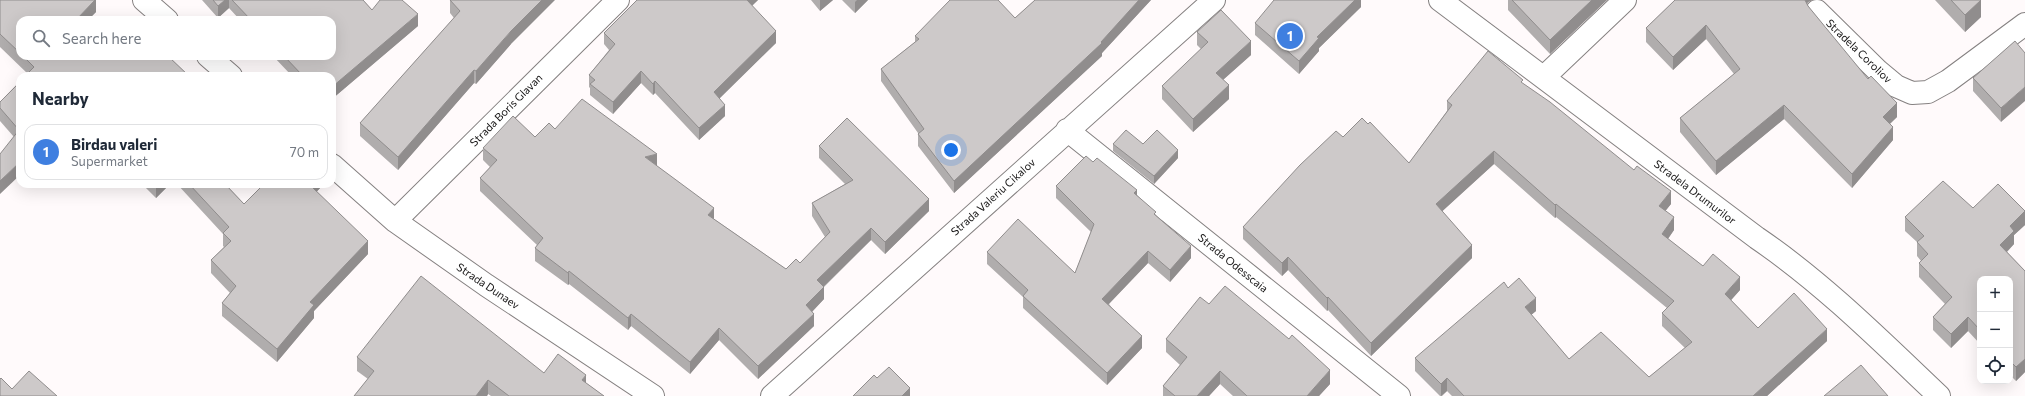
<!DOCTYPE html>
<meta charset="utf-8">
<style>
body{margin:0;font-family:Commissioner,sans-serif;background:#f6f6f7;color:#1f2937}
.controls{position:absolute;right:12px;bottom:12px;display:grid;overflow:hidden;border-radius:8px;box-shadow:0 4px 16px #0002}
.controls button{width:36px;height:36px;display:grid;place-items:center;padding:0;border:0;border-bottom:1px solid #e0e1e3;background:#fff;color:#1f2937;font:20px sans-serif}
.you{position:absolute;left:951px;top:150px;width:14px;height:14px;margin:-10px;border:3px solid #fff;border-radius:50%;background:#1a73e8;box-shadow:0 0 0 6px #1a73e833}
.badge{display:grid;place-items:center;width:26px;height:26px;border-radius:50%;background:#0b7e5b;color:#fff;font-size:13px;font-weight:700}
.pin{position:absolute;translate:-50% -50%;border:2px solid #fff;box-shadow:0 1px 4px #0006}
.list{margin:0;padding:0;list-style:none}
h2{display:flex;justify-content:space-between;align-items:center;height:52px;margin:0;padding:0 16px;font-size:17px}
h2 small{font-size:13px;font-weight:400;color:#747a83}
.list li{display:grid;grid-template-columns:26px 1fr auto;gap:12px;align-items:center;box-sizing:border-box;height:56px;margin:0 8px 8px;padding:0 8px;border:1px solid #e0e1e3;border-radius:12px}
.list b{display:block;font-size:15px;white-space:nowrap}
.list p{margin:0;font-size:13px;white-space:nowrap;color:#747a83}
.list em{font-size:13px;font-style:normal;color:#747a83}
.icon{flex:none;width:22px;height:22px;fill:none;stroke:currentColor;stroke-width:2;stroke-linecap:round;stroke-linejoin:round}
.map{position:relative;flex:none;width:2025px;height:396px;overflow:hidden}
.search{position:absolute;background:#fff;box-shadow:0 4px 16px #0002;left:16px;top:16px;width:320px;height:44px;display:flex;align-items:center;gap:10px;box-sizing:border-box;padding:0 14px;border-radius:12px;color:#747a83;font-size:15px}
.panel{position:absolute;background:#fff;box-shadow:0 4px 16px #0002;left:16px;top:72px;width:320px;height:116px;border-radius:12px}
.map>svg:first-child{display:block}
</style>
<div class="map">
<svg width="2025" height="396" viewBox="0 0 2025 396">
<rect width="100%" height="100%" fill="#fffafb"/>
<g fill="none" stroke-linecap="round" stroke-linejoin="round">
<g stroke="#858181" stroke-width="24">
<path id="street" d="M144,0L167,20
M1440,0L1757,238C1823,283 1881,341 1939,396
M1817,11L1878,71L1896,86L1912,93L1928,92L1948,81L2025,24
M208,56L231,76
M1544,77L1625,0
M1067,130L1399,396
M332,165L395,221L486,285L653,396
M395,221L618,0
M772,396L1214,0"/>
</g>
<use href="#street" stroke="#fff" stroke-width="22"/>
</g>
<path fill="#b0adad" d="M0,0H96V12L88,20H20V56H110L28,74L0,47Z
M202,0H363L372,10L418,26L332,99V76H292L273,56H332V20H240L229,8L218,18Z
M450,0L511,44L476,84L474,83L398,170L360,136V123L454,18L450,13Z
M637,0H758L752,6L776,43L719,98L725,116L699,140L655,93L653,95L641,83L613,114L590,95V88L589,87V75L609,50L604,44V33Z
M811,0H833L820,11Z
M842,0H868L855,13Z
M1035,0H1151L1102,53V56L954,193L918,146V133L881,81V69L915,42V36L1015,18Z
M1361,0V7L1319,48V51L1299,74L1255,35V23Z
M1508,0H1607L1550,54L1508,10Z
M1675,0H1813L1808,2L1807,4L1808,6L1897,117L1890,124L1893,140L1852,188L1784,119L1716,175L1680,132V118L1734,74L1706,39L1673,70L1646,42V28Z
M1935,0H1981V17L1965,32Z
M1197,32L1251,55L1223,80L1229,99L1193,132L1162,99V86L1201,49L1197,45Z
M2015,41L2001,122L1973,91V78Z
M20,81V175L14,137L0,121V102Z
M1523,84L1671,204L1665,211L1674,230L1668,239L1703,266L1740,290L1731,300L1758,328L1827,341L1767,396H1452L1447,391L1442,396H1440L1415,371V358L1508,288L1536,311L1531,315L1569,359L1649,377L1685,348L1662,326V313L1667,308L1556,217L1555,218L1494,164L1442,211L1472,258L1371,356L1328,310L1327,311L1288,270L1282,276L1243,239V227L1343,137L1409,163L1447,111V101Z
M555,129L657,166L714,219L786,269L800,263L825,237L812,216V203L845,184L819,158V146L929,211L885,254L871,240L824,287V299L812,312L814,326L758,379L719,340L690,374L631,326L628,330L569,284L568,285L535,261V248L537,245L480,191V178L490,167L483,160V148L535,137Z
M1113,144H1143L1178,158L1154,184L1113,151Z
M1093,162L1137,195L1156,215L1191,258L1170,282L1148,263L1109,304L1142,348L1107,385L1023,308V297L987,264V252L1075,273L1091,232L1056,198V186Z
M142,184H170L156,198Z
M177,184H225L244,204L321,184V187L316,192L368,254L314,311V318L277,362L222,316V303L230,293L211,273V260L224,247L223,246V234Z
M1973,208L2025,225L2014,235V244L2007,252L2025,271V372L2016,381L2010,375V279H1980V344L1968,331L1951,348L1933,330V317L1945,304L1919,277V263L1921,261L1917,256V242L1905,231V217Z
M1209,304L1330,384L1319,396H1233L1220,384L1209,396H1163V386L1180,365L1166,352V339Z
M357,357L544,373L586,383L604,396H491L488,394L487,396H354L368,379L357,371Z"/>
<path fill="#908d8d" d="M95,0H96V12L88,20H76Z
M225,0H229V8L218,18V6Z
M542,0H555L511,44L476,84V71L511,31Z
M746,0H758L746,11Z
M820,0H833L820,11Z
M857,0H868L855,13V2Z
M1139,0H1151L1102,53V56L954,193V181L1101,42Z
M1355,0H1361V7L1319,48V51L1299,74V61L1317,37Z
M1592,0H1607L1550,54V40Z
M1803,0H1813L1808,2L1803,10Z
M1981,0V17L1965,32V15Z
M418,14V26L332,99V87Z
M1706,25V39L1673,70V57Z
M776,31V43L714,104V92Z
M1251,41V55L1216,86V73Z
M474,70V83L398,170V157Z
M641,71V83L613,114V102Z
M655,81V93L653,95V84Z
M1229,85V99L1193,132V119Z
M2025,87V101L2001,122V108Z
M1897,103V117L1883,130V117Z
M725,105V116L699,140V128Z
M1784,105V119L1716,175V161Z
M1893,127V140L1852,188V174Z
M1178,150V158L1154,184V176Z
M1494,151V164L1436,217V204Z
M657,154V166L645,157Z
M20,162V175L0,194V181Z
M157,184H170L156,198V185Z
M311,184H321V187L310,199V185Z
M1137,190V202L1134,193Z
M1671,191V204L1659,219V206Z
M929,199V211L885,254V242Z
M1556,204V217L1555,218V205Z
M714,208V220L708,215Z
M2025,211V225L2014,235V244L2000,259V245L2010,226Z
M1674,217V230L1662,247V234Z
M871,228V240L817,293V280Z
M368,241V254L314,311V318L277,362V349L310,302Z
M1472,245V258L1371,356V343Z
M1191,246V258L1170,282V270Z
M1148,251V263L1102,311V299Z
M1288,257V270L1282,276V263Z
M569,271V284L568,285V273Z
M1740,277V290L1725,307V294Z
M824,287V299L806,318V305Z
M1328,297V310L1327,311V298Z
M1536,298V311L1525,320V307Z
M631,314V326L628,330V318Z
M814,314V326L758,379V366Z
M1968,317V331L1951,348V334Z
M719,328V340L690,374V362Z
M1827,329V341L1767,396H1753Z
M1142,336V348L1107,385V373Z
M2025,359V372L2016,381V367Z
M1330,370V384L1319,396H1307Z
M1220,371V384L1209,396H1197Z
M586,375V388L582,380Z
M1447,378V391L1441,396V384Z
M488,380V394L487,396H476Z
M910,388V396H902Z"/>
<path fill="#cdc9c9" stroke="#908d8d" d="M0,0H95L76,20H20V53L0,34Z
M213,0H225L218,6Z
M232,0H363L372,10L380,0H402L418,14L332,87V76H303L284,56H332V20H251Z
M450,0H542L511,31L476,71L474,70L398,157L360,123L460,11Z
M637,0H747L776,31L714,92L725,105L699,128L655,81L653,84L641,71L613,102L590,84L595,80L589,75L615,44L604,33Z
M950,0H998L1015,18L1035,0H1139L1101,42L1102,43L954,181L918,134L924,129L881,69L919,39L915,36Z
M1274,0H1355L1317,37L1319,38L1299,61L1255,23Z
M1512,0H1592L1550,40Z
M1675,0H1805L1808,6L1868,79L1871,76L1897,103L1883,117L1893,127L1852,174L1784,105L1716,161L1680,118L1740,69L1706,25L1673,57L1646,28Z
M1951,0H1981L1965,15Z
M1221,10L1251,41L1216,73L1229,85L1193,119L1162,86L1208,42L1197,32Z
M2015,41L2025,53V87L2001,108L1973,78Z
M1488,51L1523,80L1521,82L1550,102L1634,170L1637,166L1671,191L1659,206L1674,217L1662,234L1703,266L1713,254L1740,277L1725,294L1758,328L1794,293L1827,329L1753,396H1464L1447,378L1441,384L1415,358L1504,282L1508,288L1519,278L1536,298L1525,307L1569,359L1601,332L1649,377L1692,342L1662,313L1674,301L1556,204L1555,205L1494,151L1436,204L1472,245L1371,343L1328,297L1327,298L1288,257L1282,263L1243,227L1300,165L1336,131L1343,137L1362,118L1368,124L1370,122L1409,163L1452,105L1447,101Z
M23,56H168L189,76H25L34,67Z
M20,82V162L0,181V154L19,130L0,108V102Z
M582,99L657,154L645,157L714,208L708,215L786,269L796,259L800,263L830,232L812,203L853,180L819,146L847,118L929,199L885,242L871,228L817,280L824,287L806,305L814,314L758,366L719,328L690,362L631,314L628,318L569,271L568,273L535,248L543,238L480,178L497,160L483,148L513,116L535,137L549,123L555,129Z
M1126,130L1143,144L1157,130L1178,150L1154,176L1113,144Z
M1086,156L1093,162L1097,158L1137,190L1134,193L1156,212L1154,214L1191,246L1170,270L1148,251L1102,299L1142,336L1107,373L1023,296L1028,290L987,252L1018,219L1075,273L1094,224L1056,186Z
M1943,181L1973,208L1998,184L2025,211L2010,226L2014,231L2000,245L2025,271V359L2016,367L2010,361V279H1980V330L1968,317L1951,334L1933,317L1952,297L1919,263L1928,254L1917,242L1924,236L1905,217Z
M189,184H225L244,204L264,184H311L310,185L368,241L310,302L314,305L277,349L222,303L236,286L211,260L231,241L223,233L229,227Z
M421,276L544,373L558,354L586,375L582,380L604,396H509L488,380L476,396H354L374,371L357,357Z
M1225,286L1289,339L1292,335L1330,370L1307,396H1247L1220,371L1197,396H1175L1163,386L1187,357L1166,339L1200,297L1209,304Z
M1861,365L1888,396H1824Z
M889,367L910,388L902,396H853L874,375L877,378Z
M29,371L57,396H0V379L1,378L12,389Z"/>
<g text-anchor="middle" stroke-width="3" stroke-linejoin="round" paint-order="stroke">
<g font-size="11" fill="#161515" stroke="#fff">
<text transform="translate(1859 51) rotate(44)" y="4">Stradela Coroliov</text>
<text transform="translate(506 110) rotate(-45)" y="4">Strada Boris Glavan</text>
<text transform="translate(1695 192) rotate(37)" y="4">Stradela Drumurilor</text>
<text transform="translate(993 197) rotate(-42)" y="4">Strada Valeriu Cikalov</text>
<text transform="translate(1233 263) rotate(39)" y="4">Strada Odesscaia</text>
<text transform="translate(488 286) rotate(34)" y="4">Strada Dunaev</text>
</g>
</g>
</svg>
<div class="controls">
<button>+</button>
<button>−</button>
<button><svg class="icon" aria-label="locate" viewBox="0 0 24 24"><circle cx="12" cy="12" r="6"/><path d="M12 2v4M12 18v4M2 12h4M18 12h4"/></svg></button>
</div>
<div class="you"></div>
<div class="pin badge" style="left:1290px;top:36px;background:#3f7fe0">1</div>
<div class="search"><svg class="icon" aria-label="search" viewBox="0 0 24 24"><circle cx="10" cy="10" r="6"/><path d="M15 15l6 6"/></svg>Search here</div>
<section class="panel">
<h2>Nearby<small></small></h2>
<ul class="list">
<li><span class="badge" style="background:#3f7fe0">1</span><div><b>Birdau valeri</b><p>Supermarket</p></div><em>70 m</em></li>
</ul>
</section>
</div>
